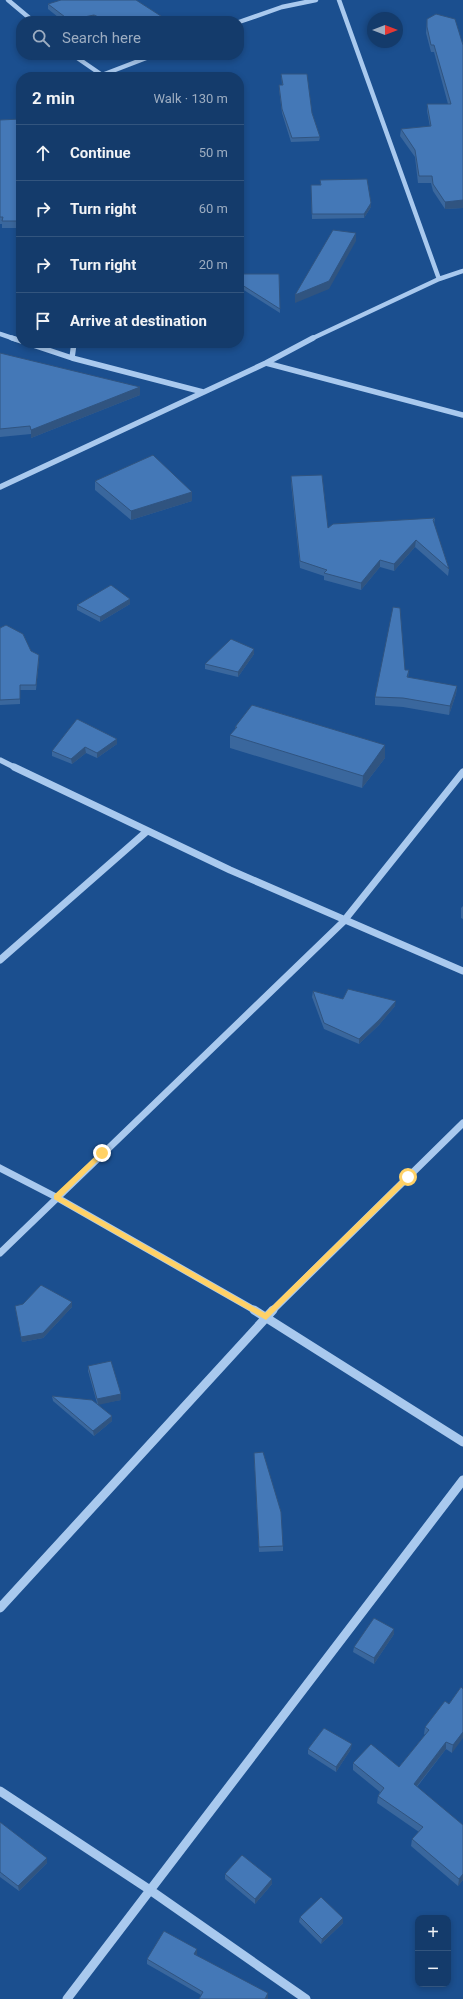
<!DOCTYPE html>
<meta charset="utf-8">
<style>
body{margin:0;font-family:Roboto,sans-serif;background:#214673;color:#f1f3f6}
.controls{position:absolute;right:12px;bottom:12px;display:grid;overflow:hidden;border-radius:8px;box-shadow:0 2px 6px #0003}
.controls button{width:36px;height:36px;display:grid;place-items:center;padding:0;border:0;border-bottom:1px solid #33557e;background:#143b6b;color:#f1f3f6;font:20px sans-serif}
.compass{position:absolute;left:367px;top:12px;width:36px;height:36px;border-radius:50%;background:#143b6b;box-shadow:0 2px 6px #0003;rotate:90deg}
.stop{position:absolute;width:12px;height:12px;margin:-9px;border:3px solid #ffd166;border-radius:50%;background:#fff}
.stop.end{background:#ffd166;border-color:#fff;box-shadow:0 1px 4px #0008}
.list{margin:0;padding:0;list-style:none}
h2{display:flex;justify-content:space-between;align-items:center;height:52px;margin:0;padding:0 16px;font-size:17px}
h2 small{font-size:13px;font-weight:400;color:#9dadc1}
.list li{display:grid;grid-template-columns:26px 1fr auto;gap:12px;align-items:center;box-sizing:border-box;height:56px;padding:0 16px;border-top:1px solid #33557e}
.list b{display:block;font-size:15px;white-space:nowrap}
.list em{font-size:13px;font-style:normal;color:#9dadc1}
.icon{flex:none;width:22px;height:22px;fill:none;stroke:currentColor;stroke-width:2;stroke-linecap:round;stroke-linejoin:round}
.map{position:relative;flex:none;width:463px;height:1999px;overflow:hidden}
.search{position:absolute;background:#143b6b;box-shadow:0 2px 6px #0003;left:16px;top:16px;width:228px;height:44px;display:flex;align-items:center;gap:10px;box-sizing:border-box;padding:0 14px;border-radius:16px;color:#9dadc1;font-size:15px}
.panel{position:absolute;background:#143b6b;box-shadow:0 2px 6px #0003;left:16px;top:72px;width:228px;height:276px;border-radius:16px}
.map>svg:first-child{display:block}
</style>
<div class="map">
<svg width="463" height="1999" viewBox="0 0 463 1999">
<rect width="100%" height="100%" fill="#1b4f8f"/>
<g fill="none" stroke-linecap="round" stroke-linejoin="round">
<path stroke="#a9c9ee" stroke-width="4.5" d="M8,0L33,21
M339,0L439,279
M239,22L282,7L316,0
M73,55L102,75V77
M102,75L154,55
M0,334L15,339
M311,339L439,279L463,271"/>
<path stroke="#a9c9ee" stroke-width="5.5" d="M12,338L21,341
M27,343L72,358L203,392
M72,358L74,343
M266,363L463,415
M0,487L266,363L313,338
M0,760L16,768"/>
<path stroke="#a9c9ee" stroke-width="7" d="M14,767L230,870L463,971
M0,960L146,832
M0,1168L56,1197L256,1311
M0,1253L343,922L463,772
M272,1311L463,1123"/>
<path stroke="#a9c9ee" stroke-width="9" d="M254,1310L463,1442
M0,1608L273,1310
M0,1791L150,1890L306,1999
M67,1999L463,1480"/>
</g>
<path fill="#3a679d" d="M48,4L164,18V21H95L94,20L91,21H63L48,9Z
M427,19L463,45V208L445,209L433,191L431,183H418L415,157L400,136L401,129L430,127L427,111V104H448L434,52H431L426,33Z
M281,74L312,113L320,137L319,141L291,142L282,113L279,89V85H282Z
M21,119V228H2V224H0V120Z
M320,180L371,207L364,218L312,219L311,185H320Z
M239,274H279L280,313L239,287Z
M0,353L140,395L31,438V434L0,437Z
M291,476L328,528L435,518L434,524L449,569L448,576L415,547L394,571L380,567L361,590L324,580V576L300,568L291,483Z
M95,481L192,492V501L131,520L95,490Z
M130,599V604L100,622L77,610V605Z
M0,628L31,651L39,655V660L36,690H20V704L0,705Z
M254,649V654L238,677L205,669V664Z
M405,670H409L408,678L457,686L456,694L449,715L403,707L375,705V697Z
M235,727L385,758L362,788L230,748V735L235,730Z
M117,744L97,758L86,753L72,764L52,756V751Z
M463,906V919L461,918V908Z
M313,991L343,999L395,1006L379,1025L359,1044L324,1029L312,997Z
M15,1306L72,1307L43,1338L22,1342Z
M88,1366L121,1400L98,1404L112,1421L94,1436L53,1401L52,1396L97,1403L88,1371Z
M254,1453L283,1546V1551L259,1552Z
M394,1634L374,1664L353,1652L354,1647Z
M461,1687L452,1753L446,1749L417,1787L463,1825V1880L458,1886L411,1846L412,1839L419,1832L377,1803L378,1796L380,1792L353,1770V1763L399,1767L425,1735L424,1734L425,1727L449,1704Z
M308,1749H351L336,1772L308,1754Z
M0,1822L47,1863L19,1891L0,1877Z
M225,1874L272,1884L255,1904L225,1879Z
M300,1917L343,1923L321,1944L299,1922Z
M197,1954L196,1956L268,1998V1999H199L201,1995L147,1964V1959Z"/>
<path fill="#305480" d="M94,15V20L91,21H70L69,20Z
M164,18V21H151Z
M463,200V208L445,209V202Z
M371,203V207L364,218V214Z
M356,233V241L329,289L295,303V295Z
M140,387V395L31,438V430Z
M192,492V501L131,520V511Z
M416,540L415,547L394,571V564Z
M380,560V567L361,590V583Z
M130,599V604L100,622V617Z
M254,649V654L238,677V672Z
M39,655V660L36,690V685Z
M457,686L456,694L449,715L450,706Z
M117,739V744L97,758V753Z
M385,745V758L362,788L363,776Z
M85,747L86,753L72,764L71,759Z
M396,1001L395,1006L379,1025L359,1044V1039Z
M72,1302V1307L43,1338L22,1342L21,1337Z
M121,1394V1400L98,1405L97,1399Z
M112,1416V1421L94,1436L93,1431Z
M394,1629V1634L374,1664V1658Z
M463,1732V1738L452,1753L453,1745Z
M446,1742V1749L413,1791L414,1784Z
M352,1744L351,1749L336,1772V1767Z
M47,1858V1863L19,1891L18,1886Z
M463,1874V1880L458,1886L459,1879Z
M272,1879V1884L255,1904V1899Z
M343,1918V1923L321,1944L322,1939Z
M197,1949V1954L194,1959V1954Z
M268,1993V1999H265Z"/>
<path fill="#4478b7" stroke="#305480" d="M61,0H136L164,18L151,21H107L94,15L69,20L48,4Z
M436,14L455,19L463,45V200L445,202L433,184L432,176H419L415,150L401,129L431,126L427,104H451L434,45H431L427,27V19Z
M281,74H307L312,113L320,137L292,138L282,109L279,85H283Z
M21,119V221H2L3,217H0V120Z
M367,179L371,203L364,214H312L311,185H321L320,180Z
M333,230L356,233L329,281L295,295Z
M239,274H279L280,309L239,283Z
M0,353L140,387L31,430L30,426L0,429Z
M153,455L192,492L131,511L95,481Z
M322,475L328,528L333,524L435,518L433,520L449,569L416,540L394,564L380,560L361,583L324,573L327,570L300,561L291,476Z
M111,585L130,599L100,617L77,605Z
M393,607L400,608L405,670H409L407,677L457,686L450,706L403,698L375,697Z
M6,625L23,634L31,651L39,655L36,685H20V699L0,700V628Z
M231,639L254,649L238,672L205,664Z
M252,705L385,745L363,776L230,735L237,727H235Z
M77,719L117,739L97,753L85,747L71,759L52,751Z
M348,989L396,1001L379,1020L359,1039L324,1023L313,991L343,999Z
M41,1285L72,1302L43,1333L21,1337L15,1306L23,1304Z
M111,1361L121,1394L97,1399L88,1366Z
M52,1396L92,1400L112,1416L93,1431Z
M263,1452L281,1512L283,1546L259,1547L254,1453Z
M374,1618L394,1629L374,1658L354,1647Z
M461,1687L463,1689V1732L453,1745L446,1742L414,1784L463,1825V1874L459,1879L412,1839L423,1827L378,1796L384,1788L353,1763L371,1744L399,1767L429,1730L425,1727L445,1701L449,1704Z
M324,1728L352,1744L336,1767L308,1749Z
M0,1822L47,1858L18,1886L0,1872Z
M242,1855L272,1879L255,1899L225,1874Z
M321,1897L343,1918L322,1939L300,1917Z
M164,1931L197,1949L194,1954L268,1993L265,1999H199L203,1992L147,1959Z"/>
<path fill="#ffd166" d="M102,1150L105,1153L104,1155L61,1197L265,1313L406,1175H408L412,1177L266,1320L54,1199V1195Z"/>
</svg>
<div class="controls">
<button>+</button>
<button>−</button>
</div>
<svg class="compass" viewBox="-18 -18 36 36"><path d="M0-13l5 13h-10z" fill="#e53935"/><path d="M0 13l5-13h-10z" fill="#9dadc1"/></svg>
<div class="stop" style="left:408px;top:1177px"></div>
<div class="stop end" style="left:102px;top:1153px"></div>
<div class="search"><svg class="icon" aria-label="search" viewBox="0 0 24 24"><circle cx="10" cy="10" r="6"/><path d="M15 15l6 6"/></svg>Search here</div>
<section class="panel">
<h2>2 min<small>Walk · 130 m</small></h2>
<ul class="list">
<li><svg class="icon" aria-label="ahead" viewBox="0 0 24 24"><path d="M12 20V5M6 11l6-6 6 6"/></svg><div><b>Continue</b></div><em>50 m</em></li>
<li><svg class="icon" aria-label="right" viewBox="0 0 24 24"><path d="M7 20v-9h11M14 6l5 5-5 5"/></svg><div><b>Turn right</b></div><em>60 m</em></li>
<li><svg class="icon" aria-label="right" viewBox="0 0 24 24"><path d="M7 20v-9h11M14 6l5 5-5 5"/></svg><div><b>Turn right</b></div><em>20 m</em></li>
<li><svg class="icon" aria-label="arrive" viewBox="0 0 24 24"><path d="M6 21V4h12l-3 4 3 4H6"/></svg><div><b>Arrive at destination</b></div></li>
</ul>
</section>
</div>
